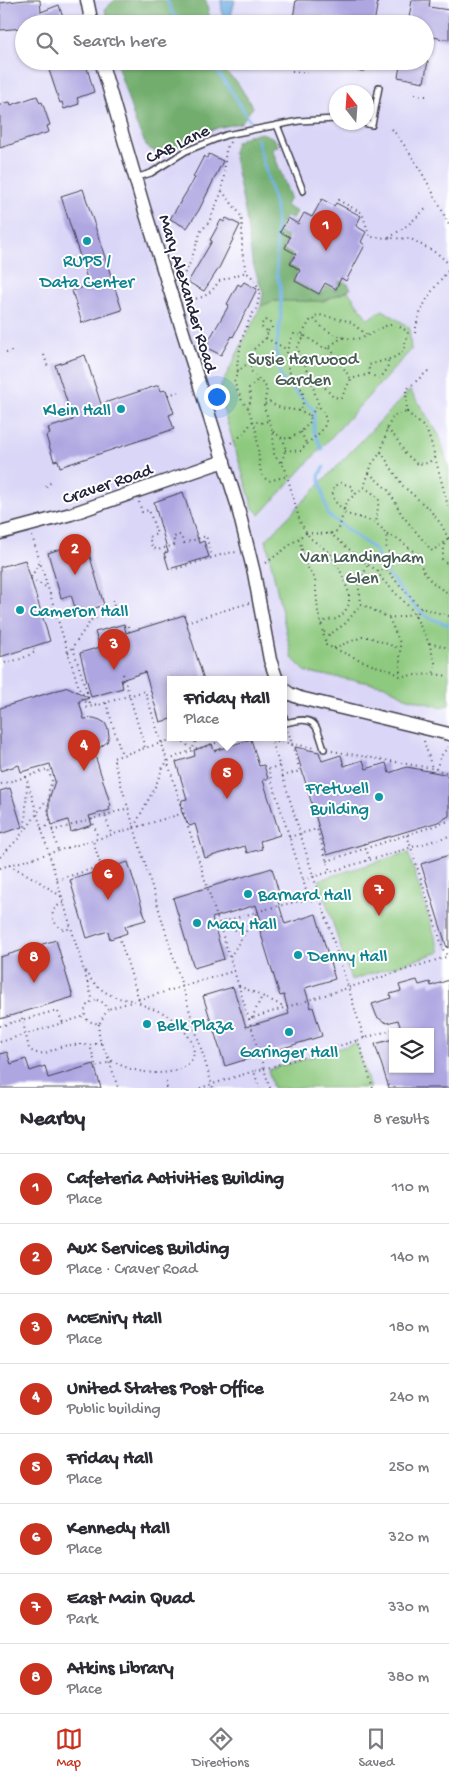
<!DOCTYPE html>
<meta charset="utf-8">
<style>
body{margin:0;font-family:"Gochi Hand",sans-serif;background:#f7f7f7;color:#2b2b33}
.controls{position:absolute;right:15px;bottom:15px;display:grid;overflow:hidden;border-radius:0px;box-shadow:0 1px 4px #0004}
.controls button{width:45px;height:45px;display:grid;place-items:center;padding:0;border:0;border-bottom:1px solid #e1e1e2;background:#fff;color:#2b2b33;font:25px sans-serif}
.compass{position:absolute;left:329px;top:85px;width:45px;height:45px;border-radius:50%;background:#fff;box-shadow:0 1px 4px #0004;rotate:343deg}
.you{position:absolute;left:216px;top:396px;width:18px;height:18px;margin:-12px;border:4px solid #fff;border-radius:50%;background:#1a73e8;box-shadow:0 0 0 8px #1a73e833}
.badge{display:grid;place-items:center;width:32px;height:32px;border-radius:50%;background:#c8321e;color:#fff;font-size:16px;font-weight:700}
.pin{position:absolute;translate:-50% -41px;filter:drop-shadow(0 1px 2px #0008)}
.pin::after{content:'';position:absolute;top:26px;width:18px;height:15px;background:inherit;clip-path:polygon(0 0,100% 0,50% 100%)}
.popup{position:absolute;left:167px;top:676px;width:120px;height:65px;box-sizing:border-box;display:grid;place-content:center;border-radius:0px;background:#fff;filter:drop-shadow(0 1px 4px #0005);font-size:16px;white-space:nowrap;color:#7c7c81}
.popup b{font-size:19px;color:#2b2b33}
.popup::after{content:'';position:absolute;left:50%;top:100%;margin-left:-10px;border:10px solid transparent;border-top-color:#fff}
.list{margin:0;padding:0;list-style:none}
h2{display:flex;justify-content:space-between;align-items:center;height:65px;margin:0;padding:0 20px;font-size:21px}
h2 small{font-size:16px;font-weight:400;color:#7c7c81}
.list li{display:grid;grid-template-columns:32px 1fr auto;gap:15px;align-items:center;box-sizing:border-box;height:70px;padding:0 20px;border-top:1px solid #e1e1e2}
.list b{display:block;font-size:19px;white-space:nowrap}
.list p{margin:0;font-size:16px;white-space:nowrap;color:#7c7c81}
.list em{font-size:16px;font-style:normal;color:#7c7c81}
.icon{flex:none;width:28px;height:28px;fill:none;stroke:currentColor;stroke-width:2;stroke-linecap:round;stroke-linejoin:round}
.map{position:relative;flex:none;width:449px;height:1088px;overflow:hidden}
.search{position:absolute;background:#fff;box-shadow:0 1px 4px #0004;left:15px;right:15px;top:15px;height:55px;display:flex;align-items:center;gap:12px;box-sizing:border-box;padding:0 18px;border-radius:28px;color:#7c7c81;font-size:19px}
.sheet{height:625px;background:#fff}
nav{display:flex;justify-content:space-around;align-items:center;box-sizing:border-box;height:70px;border-top:1px solid #e1e1e2;background:#fff;font-size:14px;color:#7c7c81}
nav a{display:grid;justify-items:center;gap:2px}
nav .on{color:#c8321e}
.map>svg:first-child{display:block}
</style>
<div class="map">
<svg width="449" height="1088" viewBox="0 0 449 1088">
<rect width="100%" height="100%" fill="#fff"/>
<filter id="ink" filterUnits="userSpaceOnUse"><feTurbulence type="fractalNoise" baseFrequency=".02" numOctaves="2"/><feDisplacementMap in="SourceGraphic" scale="10" xChannelSelector="R" yChannelSelector="G"/><feConvolveMatrix kernelMatrix="1 2 1 2 8 2 1 2 1" color-interpolation-filters="sRGB"/></filter>
<filter id="wash" filterUnits="userSpaceOnUse"><feTurbulence type="fractalNoise" baseFrequency=".0096" numOctaves="4" result="noise"/><feDisplacementMap in="SourceGraphic" scale="20" xChannelSelector="R" yChannelSelector="G"/><feGaussianBlur stdDeviation="1.12" result="paint"/><feColorMatrix in="noise" values="0 0 0 0 0 0 0 0 0 0 0 0 0 0 0 0 0 1.4 0 .05"/><feComposite in="paint" operator="in"/></filter>
<g filter="url(#wash)">
<rect width="100%" height="100%" fill="#e9dfbc"/>
<path fill="#dad6f7" fill-rule="evenodd" d="M0,0H449V1088H0ZM24,24H425V61H24ZM336,92H366V122H336ZM171,680H283V738H171ZM393,1032H430V1069H393Z"/>
<path fill="#8dc97e" stroke="#58765c" d="M348,291L368,319L383,310L409,327L411,350L260,515L253,508L218,392L261,306L273,301H323Z
M410,390L439,435L449,469V705L440,707L405,697L387,686L306,672L292,658L266,540Z
M408,852L440,952L351,980L319,880Z
M356,1043L370,1088H273L268,1070Z"/>
<path fill="#72ad6d" stroke="#4a6854" d="M115,0H206L211,24H108L105,9Z
M116,61H217L221,69L237,82L253,107L241,123L217,128L159,154L147,147L136,124Z
M262,133C269,136 276,137 278,146L272,149L290,197L286,206L297,212L293,218L286,216L278,232L288,238L283,249L293,255L288,265L298,270L293,281L320,295L326,286L336,290L340,280L348,284L351,289L323,301H273L261,306L263,293L252,261L246,217L233,152L236,142L248,135Z"/>
<path fill="#6caee1" stroke="#47688e" d="M221,0H235L229,24H223Z"/>
<g fill="none" stroke-linecap="round" stroke-linejoin="round">
<path stroke="#6caee1" stroke-width="3" d="M167,0L173,14L181,24
M208,61L229,87L252,124
M257,139L276,209L277,275L280,286L281,314L276,351L281,378L314,410V432L322,449
M324,467L319,476L328,515L375,550L386,572L411,603L427,617L449,625"/>
</g>
<g id="blocks">
<path fill="#aea6e1" d="M25,0H40L41,12L59,5L65,24H24V28L0,30V3Z
M296,0H378L374,24H356V22L319,16L318,24H292Z
M412,0H430L429,7L449,10V40L433,37L430,53L425,52V24H408Z
M46,61H85L94,92L77,98L79,104L64,109L62,102L60,103Z
M331,61H367L365,71H360L330,66Z
M401,61H428L424,82L398,77Z
M37,96L40,103L42,102L50,125L47,126L49,132L0,148V104L10,102L11,105Z
M209,154L223,161L199,210L187,228L170,219L195,178L193,177L204,156L207,158Z
M83,189L122,310L82,323L72,291L89,285L61,196Z
M322,199L334,206L336,203L361,216L356,226L366,232L361,242L365,245L346,281L341,278L336,289L325,283L319,294L295,281L300,270L290,264L296,254L285,248L290,237L280,232L288,218L298,224L304,213L312,217Z
M226,218L240,225L219,268L204,291L188,282L212,241L210,240L221,220L224,222Z
M244,282L257,289L233,337L232,336L221,355L205,347L229,305L227,304L238,284L241,286Z
M85,355L101,404L159,385L161,391L166,390L174,413L169,415L174,429L60,467L58,460L54,461L46,436L50,434L48,428L73,420L55,365Z
M183,492L199,543L204,541L209,557L169,569L164,553L168,552L154,502Z
M66,547L68,556L88,550L104,605L77,614L71,595L61,598L48,553Z
M25,560L50,641L0,657V567Z
M184,615L204,680H171V719L160,722L145,672L121,680L123,688L91,697L80,653L100,647L95,632L124,624L126,633Z
M68,687L89,698L79,701L84,719L94,718L100,720L105,723L108,729L109,736L107,742L94,752L111,806L109,807L110,810L89,816L92,825L71,832L68,820L52,825L49,814V799L55,781L50,764L21,772L19,765L0,771V708Z
M251,739L259,766L264,765L268,779L263,780L280,835L260,841L262,849L247,853L245,846L205,858L195,824L190,826L187,823L181,810L182,800L187,799L176,762L195,756L194,750L212,744L214,751Z
M295,747L319,752L322,761L341,755L344,766L363,760L366,769L386,763L389,773L407,767L444,774L449,778V816L438,822L327,855Z
M10,788L22,827L0,834V791Z
M449,855V947L447,948L421,864Z
M128,862L146,920L125,926L127,933L119,936L110,939L108,931L87,938L70,880Z
M272,868L280,897L277,898L285,924L316,914L335,979L305,988L311,1008L313,1007L322,1036L225,1066L203,996L233,987L246,1027L289,1014L284,995L280,996L260,931L264,930L256,905L212,918L224,959L194,968L173,898Z
M56,940L73,997L0,1019V957Z
M417,980L419,985L430,982L431,986L449,980V1088H389L375,1044L393,1039V1069H430V1032H402L398,1020L387,1023L383,1021L377,1017L372,1004L391,998L390,994L401,991L399,985Z
M7,1052L11,1064L26,1059L30,1071L45,1066L48,1078L94,1064L101,1088H0V1054Z"/>
</g>
</g>
<g filter="url(#ink)">
<use href="#blocks" fill-opacity="0" stroke="#403e4e" stroke-width="1"/>
<g fill="none" stroke-linecap="round" stroke-linejoin="round">
<g stroke="#403e4e" stroke-width="8">
<path id="service" d="M360,122L372,125L379,87
M277,125L303,191
M135,178L151,173L186,151L226,135L299,121L336,119
M283,714L286,723C315,715 316,723 324,749"/>
</g>
<g stroke="#403e4e" stroke-width="15">
<path id="tertiary" d="M87,0L92,24
M101,61L144,208L237,504L254,573L270,660L277,680
M0,533L71,514L224,461
M283,689L290,694L300,698L449,734"/>
</g>
<path stroke="#403e4e" stroke-width="2" stroke-dasharray="1 4" stroke-linecap="butt" d="M292,71L308,73
M415,95L426,96
M392,129C414,156 434,193 449,225
M230,142C223,152 226,162 224,174C224,180 222,185 222,191L240,214L242,221V251L246,272L254,279L260,291L257,307L250,318L242,339L237,364L238,371
M338,200L362,213L370,237L411,239L438,254L449,264
M389,238L409,224L428,207
M180,282L190,263L201,231L209,222L222,191
M186,299C202,300 211,294 219,281L246,272
M268,331L272,328L270,323L265,320L261,325L263,329L268,331L266,338L254,349L250,362L238,371L234,382L242,401L248,408L256,429L260,469L263,477L269,481L287,476
M415,333C419,307 432,289 449,270
M302,334L310,321L314,319
M305,336L325,349L343,337
M266,338L286,349
M330,348L351,379
M6,353L14,350
M44,355L48,367
M250,362V370L267,388L264,407L273,432L274,455L285,468L300,522L310,538L330,553L340,570L349,593V604L344,613L337,619L326,620L321,625
M369,374L378,378C385,376 389,366 388,360
M310,376L317,378L333,397L341,398L351,379L369,374V365L393,358L403,352L408,332C385,316 381,332 361,338C345,342 323,331 314,319L315,316L319,315L349,321L367,335
M168,395L178,392
M265,404L270,402C284,413 296,406 310,416L311,421L301,432L288,439L281,437
M248,408L251,400L249,388L259,379
M407,412L426,429L431,442L449,510
M407,412L406,390L428,371
M310,416L319,404
M387,429L396,438L405,453L417,464L428,463L435,457
M273,432C288,440 287,448 281,463
M301,432L306,443
M231,443L242,435L253,421L261,423L268,421
M285,450L301,451C308,440 319,437 325,425C328,418 323,414 320,408C315,397 313,385 309,374C306,364 299,356 297,346L305,336L294,334C286,346 284,362 291,375C295,382 302,386 303,395C304,400 302,406 302,411
M381,452L403,486L429,509L441,524L448,538H449
M369,473L389,491L402,515L432,551L445,542L448,538
M46,487L52,481
M364,487L379,498L376,524
M139,502L142,512L149,510L157,534L149,537L152,547L158,550L174,545L175,543L173,538L177,535H180L184,543L206,536L212,557
M344,510C334,502 331,498 334,486L341,483L351,486L355,494
M306,533L299,538L306,565L315,579L318,612L326,645L372,665L390,670L400,676L433,674L449,676
M306,533L325,534L334,533L339,529L346,502L364,487L372,464L381,452L387,429L393,416L407,412
M330,533L364,562L378,571L387,569L392,563C392,556 390,555 387,549C385,544 388,538 385,533C378,519 357,518 344,513
M387,535C401,537 405,547 418,554C420,572 433,586 449,593
M32,536L83,701L98,705L145,691L234,971L108,1009
M445,544L442,559L449,566
M266,563L299,538
M387,569L395,580L421,608L449,616
M172,570L227,553L237,552
M378,571L381,578L412,610L429,643L449,648
M31,577L40,562
M31,579L48,588
M112,600L116,612
M361,604C384,614 387,623 413,613
M415,617L421,608
M389,618L400,643V675
M186,622L249,603
M128,626L130,634
M324,632L329,635L346,623L361,604C361,597 358,590 359,583C361,576 366,572 367,565
M429,643L436,666L433,674
M73,648L87,692L81,694
M334,648L362,637H369L398,648
M68,653L92,619L123,609L122,606
M0,664L21,659L35,652L34,647
M123,674L145,748
M87,692L90,704
M106,703L122,755
M81,709L96,705
M177,738L113,758L213,1088
M180,738L192,750L197,738
M271,738L320,898
M272,740L315,748
M424,741L432,768
M332,751L436,769L449,774
M279,766L268,769L303,880
M436,769L441,756L448,747
M282,776L300,771L288,731
M26,777L48,769L52,781L49,790L48,813L58,850
M1,784L26,777L93,1001
M104,812L111,833
M92,819L98,838
M134,827L155,787L163,767L168,761L179,755L231,738
M27,828L47,799
M41,828L50,825
M52,831L129,808
M407,835L444,952L449,957
M289,837L317,829L330,872
M364,843L370,860
M0,857L19,838L25,828L27,784
M327,861L449,821
M9,865L35,879L62,897
M0,868L184,813
M57,880L101,866L93,841
M63,903C49,909 50,920 61,929H72
M222,922L244,935
M219,923L270,908L308,899
M230,957L258,912
M85,971C96,989 113,1000 134,1000
M234,971L249,1019L449,956
M239,986L262,996
M97,1000L104,1003L108,1009L99,1024L88,1021C81,1011 86,1002 97,1000Z
M21,1013L29,1049C41,1058 48,1051 60,1047C69,1044 81,1045 90,1045
M252,1018L262,996L285,1007
M249,1019L264,1069L254,1071L259,1088
M99,1024C97,1037 103,1050 111,1060C156,1088 232,1069 171,1018C162,1010 150,1010 140,1003L119,936
M0,1026L51,1012H58L63,1023
M364,1038L320,898L309,901L303,880L449,836
M0,1042L85,1016
M101,1043L90,1045L96,1067L113,1061
M108,1057L118,1088
M166,1082L167,1088
M200,1088L254,1071
M270,1088L264,1069L358,1040
M373,1088L358,1040L401,1027"/>
<use href="#service" stroke="#fff" stroke-width="5"/>
<use href="#tertiary" stroke="#fff" stroke-width="12"/>
</g>
</g>
<g fill="#0f9aa8" stroke="#fff" stroke-width="2">
<circle cx="87" cy="241" r="5"/>
<circle cx="121" cy="409" r="5"/>
<circle cx="20" cy="610" r="5"/>
<circle cx="379" cy="797" r="5"/>
<circle cx="248" cy="894" r="5"/>
<circle cx="197" cy="923" r="5"/>
<circle cx="298" cy="955" r="5"/>
<circle cx="147" cy="1024" r="5"/>
<circle cx="289" cy="1032" r="5"/>
</g>
<g text-anchor="middle" stroke-width="4" stroke-linejoin="round" paint-order="stroke">
<g font-size="18" fill="#22223b" stroke="#fff">
<text transform="translate(177 143) rotate(-26)" y="6">CAB Lane</text>
<text transform="translate(189 293) rotate(73)" y="6">Mary Alexander Road</text>
<text transform="translate(107 483) rotate(-19)" y="6">Craver Road</text>
</g>
<g font-size="18" fill="#0d838f" stroke="#fff" text-anchor="start">
<text x="87" y="266" text-anchor="middle">RUP5 /<tspan x="87" dy="21">Data Center</tspan></text>
<text x="111" y="415" text-anchor="end">Klein Hall</text>
<text x="30" y="616">Cameron Hall</text>
<text x="369" y="793" text-anchor="end">Fretwell<tspan x="369" dy="21">Building</tspan></text>
<text x="258" y="900">Barnard Hall</text>
<text x="207" y="929">Macy Hall</text>
<text x="308" y="961">Denny Hall</text>
<text x="157" y="1030">Belk Plaza</text>
<text x="289" y="1057" text-anchor="middle">Garinger Hall</text>
</g>
<g font-size="18" fill="#475c52" stroke="#fff">
<text x="303" y="364">Susie Harwood<tspan x="303" dy="21">Garden</tspan></text>
<text x="362" y="562">Van Landingham<tspan x="362" dy="21">Glen</tspan></text>
</g>
</g>
</svg>
<div class="controls">
<button><svg class="icon" aria-label="layers" viewBox="0 0 24 24"><path d="M12 4l9 5-9 5-9-5zM3 14l9 5 9-5"/></svg></button>
</div>
<svg class="compass" viewBox="-18 -18 36 36"><path d="M0-13l5 13h-10z" fill="#e53935"/><path d="M0 13l5-13h-10z" fill="#7c7c81"/></svg>
<div class="you"></div>
<div class="pin badge" style="left:326px;top:251px">1</div>
<div class="pin badge" style="left:75px;top:575px">2</div>
<div class="pin badge" style="left:114px;top:670px">3</div>
<div class="pin badge" style="left:84px;top:771px">4</div>
<div class="pin badge" style="left:227px;top:799px">5</div>
<div class="popup"><b>Friday Hall</b>Place</div>
<div class="pin badge" style="left:108px;top:900px">6</div>
<div class="pin badge" style="left:379px;top:916px">7</div>
<div class="pin badge" style="left:34px;top:983px">8</div>
<div class="search"><svg class="icon" aria-label="search" viewBox="0 0 24 24"><circle cx="10" cy="10" r="6"/><path d="M15 15l6 6"/></svg>Search here</div>
</div>
<section class="sheet">
<h2>Nearby<small>8 results</small></h2>
<ul class="list">
<li><span class="badge">1</span><div><b>Cafeteria Activities Building</b><p>Place</p></div><em>110 m</em></li>
<li><span class="badge">2</span><div><b>Aux Services Building</b><p>Place · Craver Road</p></div><em>140 m</em></li>
<li><span class="badge">3</span><div><b>McEniry Hall</b><p>Place</p></div><em>180 m</em></li>
<li><span class="badge">4</span><div><b>United States Post Office</b><p>Public building</p></div><em>240 m</em></li>
<li><span class="badge">5</span><div><b>Friday Hall</b><p>Place</p></div><em>250 m</em></li>
<li><span class="badge">6</span><div><b>Kennedy Hall</b><p>Place</p></div><em>320 m</em></li>
<li><span class="badge">7</span><div><b>East Main Quad</b><p>Park</p></div><em>330 m</em></li>
<li><span class="badge">8</span><div><b>Atkins Library</b><p>Place</p></div><em>380 m</em></li>
</ul>
</section>
<nav>
<a class="on"><svg class="icon" aria-label="map" viewBox="0 0 24 24"><path d="M3 6l6-2 6 2 6-2v14l-6 2-6-2-6 2zM9 4v14M15 6v14"/></svg>Map</a>
<a><svg class="icon" aria-label="directions" viewBox="0 0 24 24"><path d="M12 3l9 9-9 9-9-9zM9 14v-3h6M13 9l2 2-2 2"/></svg>Directions</a>
<a><svg class="icon" aria-label="saved" viewBox="0 0 24 24"><path d="M7 4h10v16l-5-4-5 4z"/></svg>Saved</a>
</nav>
